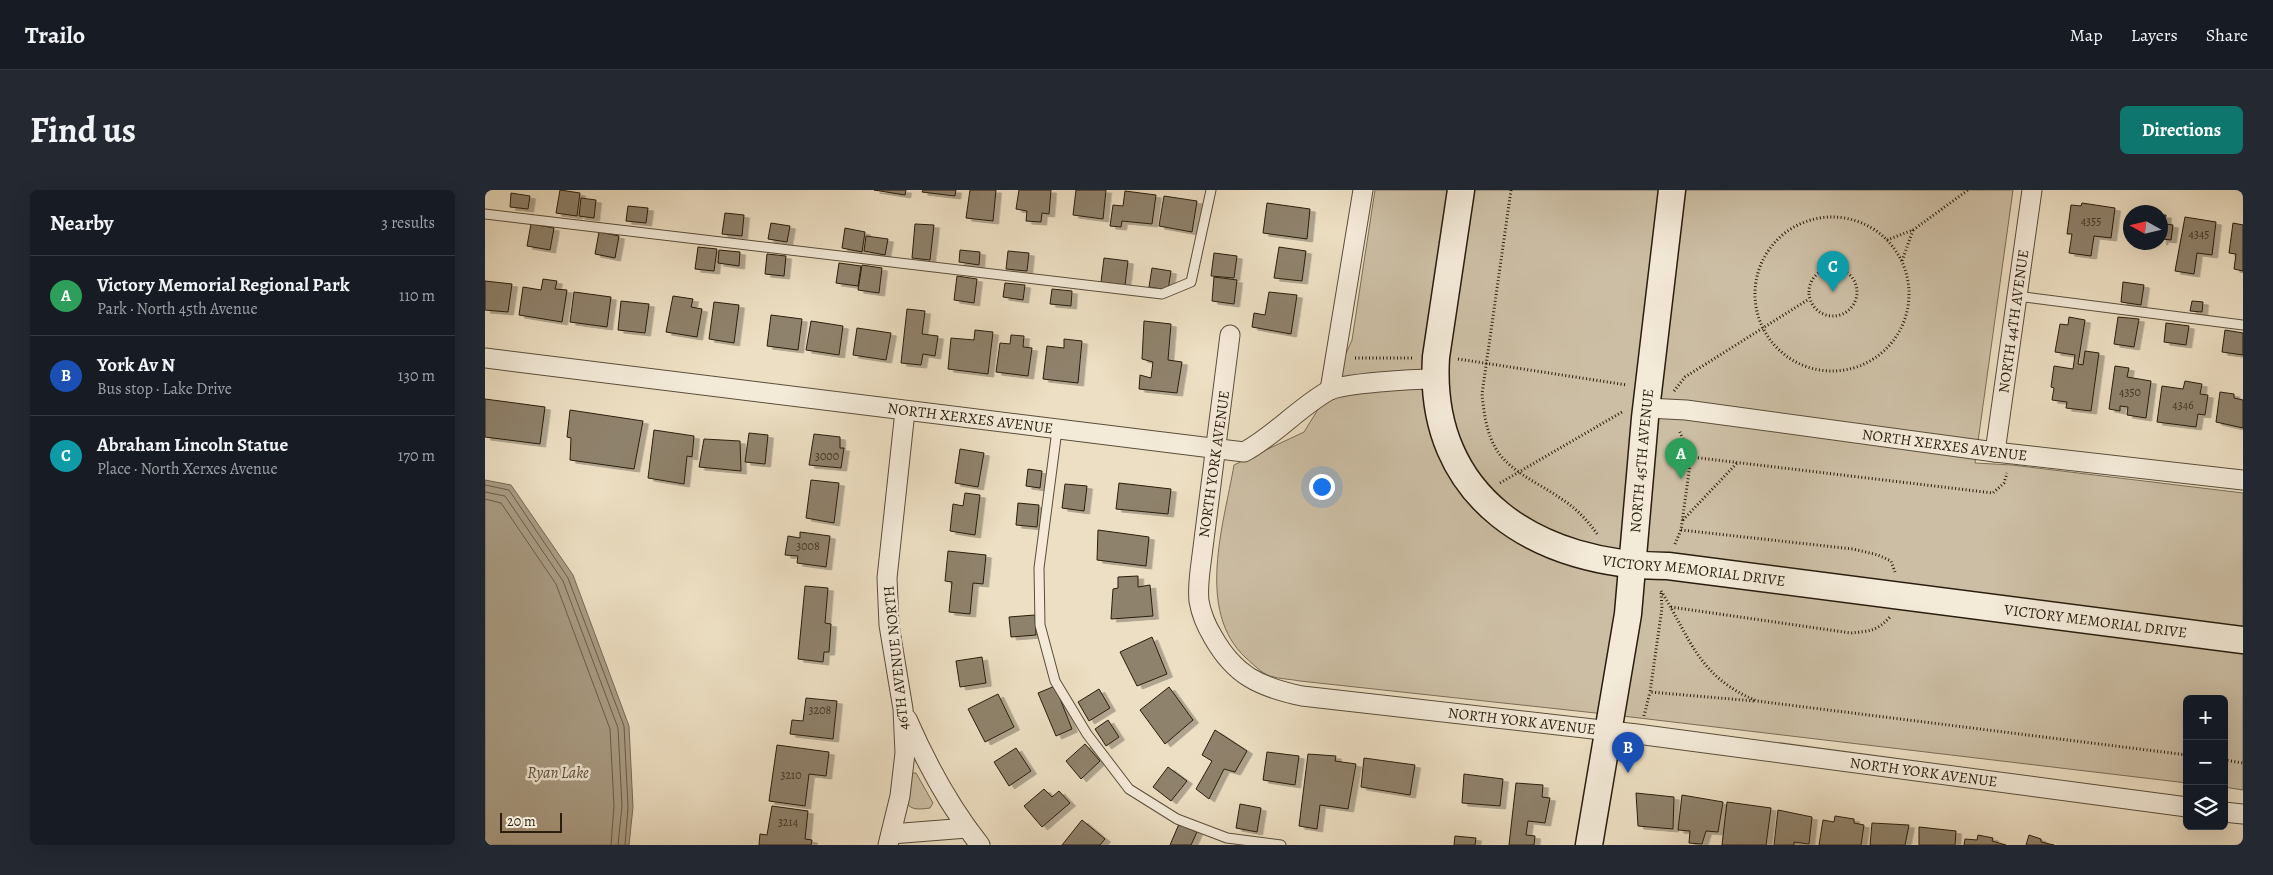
<!DOCTYPE html>
<meta charset="utf-8">
<style>
body{margin:0;font-family:Alegreya,serif;background:#242831;color:#f1f3f6}
.controls{position:absolute;right:15px;bottom:15px;display:grid;overflow:hidden;border-radius:8px;box-shadow:0 5px 20px #0002}
.controls button{width:45px;height:45px;display:grid;place-items:center;padding:0;border:0;border-bottom:1px solid #363941;background:#171b24;color:#f1f3f6;font:25px sans-serif}
.compass{position:absolute;left:1638px;top:15px;width:45px;height:45px;border-radius:50%;background:#171b24;box-shadow:0 5px 20px #0002;rotate:278deg}
.scale{position:absolute;left:15px;bottom:12px;width:62px;box-sizing:border-box;padding-left:5px;border:2px solid #291d0d;border-top:0;font-size:14px;line-height:18px;white-space:nowrap;color:#291d0d;-webkit-text-stroke:4px #f3ead8;paint-order:stroke}
.you{position:absolute;left:836px;top:296px;width:18px;height:18px;margin:-12px;border:4px solid #fff;border-radius:50%;background:#1a73e8;box-shadow:0 0 0 8px #1a73e833}
.badge{display:grid;place-items:center;width:32px;height:32px;border-radius:50%;background:#0f766e;color:#fff;font-size:16px;font-weight:700}
.pin{position:absolute;translate:-50% -41px;filter:drop-shadow(0 1px 2px #0008)}
.pin::after{content:'';position:absolute;top:26px;width:18px;height:15px;background:inherit;clip-path:polygon(0 0,100% 0,50% 100%)}
.list{margin:0;padding:0;list-style:none}
h2{display:flex;justify-content:space-between;align-items:center;height:65px;margin:0;padding:0 20px;font-size:21px}
h2 small{font-size:16px;font-weight:400;color:#9ea1a6}
.list li{display:grid;grid-template-columns:32px 1fr auto;gap:15px;align-items:center;box-sizing:border-box;height:80px;padding:0 20px;border-top:1px solid #363941}
.list b{display:block;font-size:19px;white-space:nowrap}
.list p{margin:0;font-size:16px;white-space:nowrap;color:#9ea1a6}
.list em{font-size:16px;font-style:normal;color:#9ea1a6}
.icon{flex:none;width:28px;height:28px;fill:none;stroke:currentColor;stroke-width:2;stroke-linecap:round;stroke-linejoin:round}
.map{position:relative;flex:none;width:1758px;height:655px;overflow:hidden;border-radius:8px}
header{display:flex;align-items:center;gap:30px;box-sizing:border-box;height:70px;padding:0 25px;background:#171b24;border-bottom:1px solid #363941}
header strong{font-size:24px}
nav{display:flex;gap:28px;margin-inline-start:auto;font-size:18px}
.intro{display:flex;align-items:center;justify-content:space-between;box-sizing:border-box;height:120px;padding:0 30px}
h1{margin:0;font-size:35px}
.button{padding:12px 22px;border-radius:8px;background:#0f766e;color:#fff;font-size:18px;font-weight:700}
main{display:flex;gap:30px;padding:0 30px}
aside{flex:1;background:#171b24;border-radius:8px;box-shadow:0 5px 20px #0002}
.map>svg:first-child{display:block}
</style>
<header>
<strong>Trailo</strong>
<nav><a>Map</a><a>Layers</a><a>Share</a></nav>
</header>
<div class="intro"><h1>Find us</h1><a class="button">Directions</a></div>
<main>
<aside>
<h2>Nearby<small>3 results</small></h2>
<ul class="list">
<li><span class="badge" style="background:#2e9e5b">A</span><div><b>Victory Memorial Regional Park</b><p>Park · North 45th Avenue</p></div><em>110 m</em></li>
<li><span class="badge" style="background:#1a4fb4">B</span><div><b>York Av N</b><p>Bus stop · Lake Drive</p></div><em>130 m</em></li>
<li><span class="badge" style="background:#0f9aa8">C</span><div><b>Abraham Lincoln Statue</b><p>Place · North Xerxes Avenue</p></div><em>170 m</em></li>
</ul>
</aside>
<div class="map">
<svg width="1758" height="655" viewBox="0 0 1758 655">
<defs>
<filter id="shadow"><feDropShadow dx="5.5" dy="3" stdDeviation="0" flood-color="#0004"/></filter>
</defs>
<rect width="100%" height="100%" fill="#eddfc3"/>
<filter id="stains"><feTurbulence type="fractalNoise" baseFrequency=".004" numOctaves="4"/><feColorMatrix values="0 0 0 0 .2 0 0 0 0 .09 0 0 0 0 .02 0 0 0 .5 -.17"/></filter>
<radialGradient id="worn" r=".72"><stop offset=".6" stop-color="#630" stop-opacity="0"/><stop offset="1" stop-color="#630" stop-opacity=".3"/></radialGradient>
<path fill="#ccbea4" stroke="#7a6e58" d="M890,0H1528L1490,273L1527,275L1758,303V600L1739,597V509H1702V593L1129,525L815,491C805,489 794,489 785,486C776,483 767,473 761,468C710,421 739,334 749,275L819,242L845,200L867,150Z
M427,583H431L448,613L445,618C437,619 426,621 422,613Z"/>
<path fill="#aa9d85" stroke="#766a55" d="M0,290L26,295L88,385L144,536L148,617L144,655H0Z"/>
<g fill="none" stroke-linecap="round" stroke-linejoin="round">
<path stroke="#6a5d49" stroke-width="1" d="M0,295L24,300L83,388L139,536L143,617L140,655
M0,302L20,306L78,391L133,538L137,616L133,655
M0,309L16,313L71,394L125,539L129,616L126,655"/>
</g>
<path fill="#8f826c" stroke="#291d0d" filter="url(#shadow)" d="M75,0L95,3L92,26L71,23Z
M389,0H421L420,5Z
M438,0H471L470,6L437,2Z
M485,0H511L508,31L481,28Z
M534,0H566L564,24L557,23L556,32L541,31L542,21L531,19Z
M591,0H621L618,29L588,25Z
M640,1L671,5L667,34L637,31L636,37L625,36L628,15L638,16Z
M26,3L45,6L43,19L25,17Z
M679,6L712,11L707,42L674,36Z
M96,8L111,10L109,28L94,26Z
M782,13L825,19L822,49L778,43Z
M1597,13L1630,18L1626,48L1609,46L1606,66L1584,63L1587,44H1582L1586,15L1596,16Z
M143,16L163,18L161,33L141,31Z
M240,23L259,25L257,46L237,44Z
M1676,25H1681L1680,34L1688,35L1686,50L1678,49L1677,52H1676Z
M1700,27L1731,32L1727,65L1712,63L1709,84L1690,81Z
M286,33L305,36L302,52L283,49Z
M1748,33L1758,35V81L1749,79L1751,64L1744,63Z
M46,34L69,38L65,60L42,56Z
M430,34L449,35L445,70L427,68Z
M360,38L380,42L377,62L357,58Z
M114,42L134,46L130,68L110,64Z
M381,46L403,49L400,65L379,61Z
M213,57L232,59L229,81L210,79Z
M794,57L821,61L817,91L789,88Z
M234,60L255,62L254,76L233,73Z
M475,60L495,62L494,75L474,72Z
M523,61L544,63L542,81L521,79Z
M729,63L752,66L749,88L726,86Z
M282,64L301,66L299,86L280,84Z
M619,68L643,71L640,95L616,92Z
M354,73L376,76L373,96L351,93Z
M377,75L397,78L394,103L373,100Z
M667,78L686,81L683,100L664,97Z
M472,86L492,89L489,113L469,110Z
M729,87L752,90L749,114L727,111Z
M58,89L72,91L70,99L82,100L77,132L34,125L38,97L56,100Z
M0,91L27,94L23,122L0,120Z
M1638,92L1659,95L1656,115L1636,112Z
M520,93L540,95L538,110L518,107Z
M567,99L587,101L586,116L565,114Z
M89,102L126,107L122,137L85,132Z
M784,102L812,105L806,144L767,137L769,123L780,125Z
M188,106L208,109L206,117L217,119L212,147L181,142Z
M136,111L164,114L160,143L133,140Z
M1707,111L1718,112L1717,122L1705,121Z
M229,112L254,115L249,153L224,149Z
M422,119L440,121L437,144L453,146L450,166L438,164L436,175L416,173Z
M286,125L317,129L313,160L282,156Z
M1584,127L1600,130L1593,174L1598,175L1600,161L1614,163L1606,221L1581,218L1582,212L1567,210L1569,198L1566,197L1569,176L1588,179L1590,165L1570,162L1575,134L1583,135Z
M1633,127L1654,129L1649,157L1629,154Z
M326,131L358,136L354,165L321,160Z
M659,131L686,134L683,170L697,172L692,203L654,199L655,185L666,188L668,172L657,169Z
M1681,133L1704,136L1701,155L1679,152Z
M372,138L406,143L401,170L368,165Z
M490,140L508,142L503,184L463,179L466,148L489,150Z
M1740,140L1758,143V165L1737,162Z
M526,145L539,146L538,157L547,158L543,186L511,182L515,153L525,154Z
M579,149L597,151L593,193L558,189L562,156L579,158Z
M1630,176L1644,178L1642,187L1666,191L1661,228L1642,225L1643,217L1635,216V221L1624,219Z
M1700,191L1717,194L1715,204L1723,205L1720,225L1713,224L1711,237L1672,232L1677,196L1698,199Z
M1735,202L1749,204V208L1758,210V238L1731,232Z
M0,209L60,217L55,254L0,247Z
M85,220L158,231L149,279L85,270L86,248L82,247Z
M169,240L209,246L207,267L202,266L199,294L163,288Z
M264,243L283,245L280,274L260,272Z
M329,244L355,247V258H359L356,278L324,275Z
M219,249L255,251L256,281L214,277Z
M475,259L499,263L493,297L470,293Z
M543,279L557,281L555,298L541,296Z
M326,290L354,293L349,333L321,328Z
M634,293L686,299L683,324L631,319Z
M580,294L602,296L599,321L577,318Z
M480,303L495,305L490,345L465,341L468,314L478,316Z
M533,313L554,315L552,337L531,335Z
M613,340L664,347L661,376L612,370Z
M315,342L345,346L341,377L312,373L313,366L300,365L303,346L315,348Z
M463,361L501,365L498,394L488,393L485,424L464,422L467,392L460,391Z
M653,386V397L665,395L668,426L626,429L628,399L633,398V387Z
M320,396L343,398L340,433L346,434L344,462H339L338,472L313,469Z
M550,425L551,445L526,447L524,427Z
M667,447L682,484L652,496L635,462Z
M497,467L501,493L475,497L471,471Z
M570,496L587,539L571,546L553,503Z
M684,497L708,530L680,554L655,520Z
M614,499L625,518L604,531L593,512Z
M513,504L529,537L500,552L483,519Z
M321,508L352,511L348,549L305,544L307,530L318,531Z
M623,530L634,547L621,556L610,539Z
M730,540L762,561L750,582L739,579L724,609L711,599L727,571L717,565Z
M600,554L615,571L596,589L581,571Z
M292,555L344,562L341,586L324,584L320,616L284,611Z
M531,558L546,581L524,596L509,572Z
M782,562L814,566L810,595L778,590Z
M823,564L851,566L850,571L871,574L863,619L835,615L832,639L814,636Z
M879,568L930,575L925,605L876,597Z
M683,577L702,591L686,611L668,597Z
M979,584L1018,589L1015,616L977,613Z
M1031,593L1058,595L1057,607L1065,608L1060,633L1043,631L1041,645L1050,646L1049,655H1024Z
M559,599L567,607L574,601L585,613L557,637L539,616Z
M1151,603L1189,607L1188,639L1153,636Z
M1197,605L1238,612L1233,642L1221,641L1217,654L1204,653L1205,641L1193,640Z
M1242,612L1286,618L1281,655H1237Z
M755,614L776,618L772,642L751,638Z
M287,616L323,621L320,649L327,650L326,655H274L275,644L282,645Z
M1293,620L1327,627L1324,654L1309,652V655H1289Z
M1350,626L1369,629V633L1379,635L1376,655H1334L1338,630L1349,632Z
M597,630L620,649L615,655H577Z
M1387,633L1424,635L1420,655H1385Z
M694,634L712,642L706,655H685Z
M1434,637L1471,641L1470,655H1434Z
M1493,645L1508,648L1507,651L1521,655H1479L1480,649L1492,650Z
M1544,645L1556,649V652L1569,655H1541Z
M970,646L991,648L990,655H969Z"/>
<g fill="none" stroke-linecap="round" stroke-linejoin="round">
<g stroke="#5a4e3a" stroke-width="11">
<path id="lane" d="M0,24L677,104L706,92L726,0
M1532,106L1758,135
M572,240L554,378L555,435L570,491L602,544L644,599L692,629L742,648L796,655"/>
</g>
<g stroke="#5a4e3a" stroke-width="21">
<g id="street">
<path id="s1" d="M745,145L715,381C714,390 713,402 714,411C716,423 722,437 728,447C750,486 775,497 817,506L1152,544L1702,617"/>
<path id="s2" d="M0,168L759,262C789,246 812,219 843,201C857,193 930,189 949,189"/>
<path d="M845,200L878,0"/>
<path id="s3" d="M1162,218L1201,220L1510,262L1758,290"/>
<path id="s4" d="M1510,262L1547,0"/>
<path d="M422,529C442,575 464,616 495,655"/>
<path d="M1739,622L1758,624"/>
<path d="M406,644L482,638"/>
<path d="M403,655L415,606L420,563L418,519L404,435L402,388L420,221"/>
</g>
</g>
<g stroke="#291d0d" stroke-width="29">
<g id="secondary">
<path id="s5" d="M976,0L951,167C942,309 1054,376 1183,376L1758,450"/>
<path id="s6" d="M1104,655L1143,424L1160,228L1187,0"/>
</g>
</g>
<path stroke="#291d0d" stroke-width="3" stroke-dasharray="1 2.5" stroke-linecap="butt" d="M1026,0L997,204C999,224 1002,249 1016,266C1032,285 1057,295 1078,310C1092,319 1103,331 1113,345
M1270 104a77 77 0 1 1 154 0a77 77 0 1 1-154 0Z
M1428,40L1483,0
M1402,50L1428,40L1417,71
M1324 102a24 24 0 1 1 48 0a24 24 0 1 1-48 0Z
M870,168H927
M973,169L1142,195
M1189,201L1200,187L1324,109
M1206,267L1508,303L1519,293L1522,283
M1015,293L1137,222
M1198,330L1252,273
M1196,340L1368,359L1393,365L1406,371L1410,382
M1190,354L1196,340L1206,267L1194,240
M1176,401C1206,449 1213,487 1272,511L1702,565
M1176,403L1177,418L1165,502L1269,511
M1186,417L1366,443C1385,441 1392,441 1405,427
M1159,526L1165,502
M1739,570L1758,573"/>
<use href="#lane" stroke="#f3ead8" stroke-width="9"/>
<use href="#street" stroke="#f3ead8" stroke-width="19"/>
<use href="#secondary" stroke="#f3ead8" stroke-width="26"/>
</g>
<g text-anchor="middle" stroke-width="5" stroke-linejoin="round" paint-order="stroke">
<g font-size="12" fill="#423625">
<text x="1606" y="35">4355</text>
<text x="1714" y="48">4345</text>
<text x="1645" y="206">4350</text>
<text x="1698" y="219">4346</text>
<text x="342" y="270">3000</text>
<text x="323" y="360">3008</text>
<text x="335" y="524">3208</text>
<text x="306" y="589">3210</text>
<text x="303" y="636">3214</text>
</g>
<g font-size="15" fill="#291d0d" stroke="#f3ead8">
<text dy="5" stroke="none"><textPath href="#s4" startOffset="132">NORTH 44TH AVENUE</textPath></text>
<text dy="5" stroke="none"><textPath href="#s2" startOffset="489">NORTH XERXES AVENUE</textPath></text>
<text dy="5" stroke="none"><textPath href="#s3" startOffset="300">NORTH XERXES AVENUE</textPath></text>
<text dy="5" stroke="none"><textPath href="#s6" startOffset="388">NORTH 45TH AVENUE</textPath></text>
<text transform="translate(729 274) rotate(-82)" y="5">NORTH YORK AVENUE</text>
<text dy="5" stroke="none"><textPath href="#s5" startOffset="551">VICTORY MEMORIAL DRIVE</textPath></text>
<text dy="5" stroke="none"><textPath href="#s5" startOffset="956">VICTORY MEMORIAL DRIVE</textPath></text>
<text transform="translate(411 468) rotate(-96)" y="5">46TH AVENUE NORTH</text>
<text dy="5" stroke="none"><textPath href="#s1" startOffset="639">NORTH YORK AVENUE</textPath></text>
<text dy="5" stroke="none"><textPath href="#s1" startOffset="1044">NORTH YORK AVENUE</textPath></text>
</g>
<g font-size="16" font-style="italic" fill="#5d503d" stroke="#f3ead8">
<text x="73" y="588">Ryan Lake</text>
</g>
</g>
<rect width="100%" height="100%" filter="url(#stains)"/>
<rect width="100%" height="100%" fill="url(#worn)"/>
</svg>
<div class="controls">
<button>+</button>
<button>−</button>
<button><svg class="icon" aria-label="layers" viewBox="0 0 24 24"><path d="M12 4l9 5-9 5-9-5zM3 14l9 5 9-5"/></svg></button>
</div>
<svg class="compass" viewBox="-18 -18 36 36"><path d="M0-13l5 13h-10z" fill="#e53935"/><path d="M0 13l5-13h-10z" fill="#9ea1a6"/></svg>
<div class="scale">20 m</div>
<div class="you"></div>
<div class="pin badge" style="left:1196px;top:289px;background:#2e9e5b">A</div>
<div class="pin badge" style="left:1143px;top:583px;background:#1a4fb4">B</div>
<div class="pin badge" style="left:1348px;top:102px;background:#0f9aa8">C</div>
</div>
</main>
